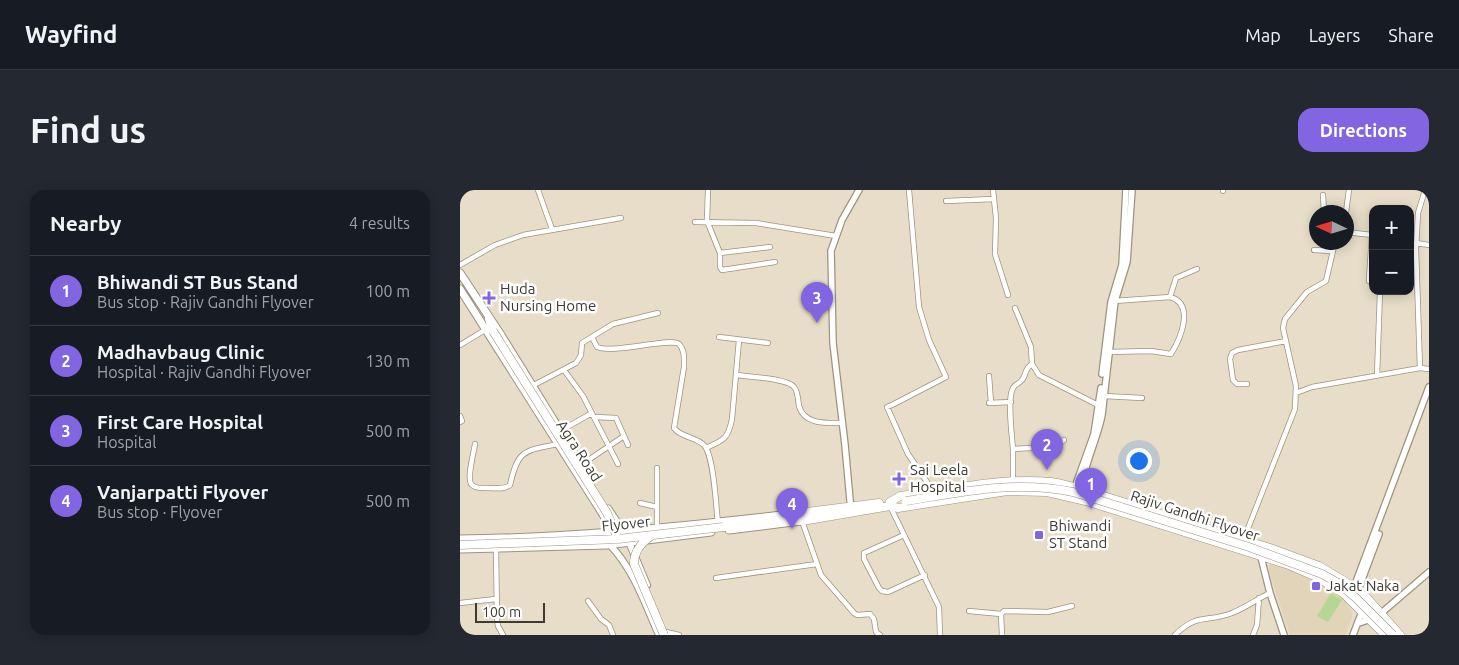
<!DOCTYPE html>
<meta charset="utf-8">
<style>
body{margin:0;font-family:Ubuntu,sans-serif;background:#242831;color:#f1f3f6}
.controls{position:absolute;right:15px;top:15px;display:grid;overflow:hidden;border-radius:10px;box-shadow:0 2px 12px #0003}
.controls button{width:45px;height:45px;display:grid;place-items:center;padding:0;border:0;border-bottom:1px solid #363941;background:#171b24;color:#f1f3f6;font:25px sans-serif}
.compass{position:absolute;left:849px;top:15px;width:45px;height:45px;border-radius:50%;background:#171b24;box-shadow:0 2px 12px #0003;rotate:274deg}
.scale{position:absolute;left:15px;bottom:12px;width:70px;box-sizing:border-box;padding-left:5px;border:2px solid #3f3b32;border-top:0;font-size:14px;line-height:18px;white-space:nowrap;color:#3f3b32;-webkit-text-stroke:4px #fff;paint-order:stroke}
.you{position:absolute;left:678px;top:270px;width:18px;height:18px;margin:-12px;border:4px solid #fff;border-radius:50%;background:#1a73e8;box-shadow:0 0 0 8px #1a73e833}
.badge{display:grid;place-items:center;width:32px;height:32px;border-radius:50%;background:#8165e1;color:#fff;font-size:16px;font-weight:700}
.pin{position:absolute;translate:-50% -41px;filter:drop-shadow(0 1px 2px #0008)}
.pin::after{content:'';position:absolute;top:26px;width:18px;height:15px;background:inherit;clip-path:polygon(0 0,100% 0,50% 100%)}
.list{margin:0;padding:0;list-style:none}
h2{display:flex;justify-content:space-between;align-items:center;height:65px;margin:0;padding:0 20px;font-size:21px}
h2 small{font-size:16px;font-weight:400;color:#9ea1a6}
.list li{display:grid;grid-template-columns:32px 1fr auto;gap:15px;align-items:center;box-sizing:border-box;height:70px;padding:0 20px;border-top:1px solid #363941}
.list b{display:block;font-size:19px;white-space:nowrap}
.list p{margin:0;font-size:16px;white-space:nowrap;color:#9ea1a6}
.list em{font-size:16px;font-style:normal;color:#9ea1a6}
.map{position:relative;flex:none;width:969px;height:445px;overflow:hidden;border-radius:15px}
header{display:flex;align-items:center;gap:30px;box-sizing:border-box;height:70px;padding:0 25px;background:#171b24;border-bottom:1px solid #363941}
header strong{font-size:24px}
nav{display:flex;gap:28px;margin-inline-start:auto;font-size:18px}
.intro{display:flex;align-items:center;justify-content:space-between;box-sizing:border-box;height:120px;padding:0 30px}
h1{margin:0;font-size:35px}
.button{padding:12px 22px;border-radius:15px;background:#8165e1;color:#fff;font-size:18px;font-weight:700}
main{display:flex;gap:30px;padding:0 30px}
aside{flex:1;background:#171b24;border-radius:15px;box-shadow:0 2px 12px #0003}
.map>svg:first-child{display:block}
</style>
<header>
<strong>Wayfind</strong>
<nav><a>Map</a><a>Layers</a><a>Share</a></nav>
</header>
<div class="intro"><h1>Find us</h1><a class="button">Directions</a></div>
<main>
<aside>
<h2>Nearby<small>4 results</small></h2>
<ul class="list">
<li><span class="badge">1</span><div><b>Bhiwandi ST Bus Stand</b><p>Bus stop · Rajiv Gandhi Flyover</p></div><em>100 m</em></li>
<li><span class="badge">2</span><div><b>Madhavbaug Clinic</b><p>Hospital · Rajiv Gandhi Flyover</p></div><em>130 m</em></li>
<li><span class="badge">3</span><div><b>First Care Hospital</b><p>Hospital</p></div><em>500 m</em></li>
<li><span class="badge">4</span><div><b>Vanjarpatti Flyover</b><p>Bus stop · Flyover</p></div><em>500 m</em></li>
</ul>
</aside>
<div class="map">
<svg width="969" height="445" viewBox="0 0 969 445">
<rect width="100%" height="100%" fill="#e7ddc8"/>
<path fill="#e1d4b8" d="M812,373L855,388L884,407L883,409L892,422V428L885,445H830L809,381V376Z"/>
<path fill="#b6d794" d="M871,403L882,410L868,432L857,426Z"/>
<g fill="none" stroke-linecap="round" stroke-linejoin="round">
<g stroke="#9d9480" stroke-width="6">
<path id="minor" d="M78,0L92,39
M248,0L247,31L260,63L310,57
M449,0L459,117L469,150L486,187L432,215L427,217L448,264L469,295L471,301
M533,0L536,28L535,64L548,105
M763,1V0
M863,5L864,22
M486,11L534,9
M886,22L889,0
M235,32L296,33L376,46
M886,42L912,45L909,89V91H913
M956,53L969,55
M854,60L873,61
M260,63V77L262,80L315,72
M0,75L35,55L63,45L161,28
M710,107L716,88L737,79
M555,118L571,157L572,174L579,185L640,216
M132,147L137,157C155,164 210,147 219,154C225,160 224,169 224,177L214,238C220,247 236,247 244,255C254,266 256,317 258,333
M259,147L308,153
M0,155L25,140
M648,162L691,161L711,164C721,148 735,114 710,107L654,111
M960,178L956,59L958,23L965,0
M104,180L123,206L158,274
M277,185C289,187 327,188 334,197C338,201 338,210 339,216C344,235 367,233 382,233
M529,186L531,213
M917,186L920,101
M787,194H777L773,190L770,169L772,163L778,160L826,151
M72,196L116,173L121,165L122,153L153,134L198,123
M836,203L852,197L960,178L969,179
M644,206L682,208
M529,213L551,212
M0,226L2,231L0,232
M135,227L156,228L168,255
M100,241L132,223
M15,254C14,262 6,290 12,295C16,299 23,298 28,298C35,298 44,300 50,295C58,260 63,261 98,254
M246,258C264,250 268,249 272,229L279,150
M553,259C552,246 547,208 553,198C555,194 559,194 562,190C567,184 564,179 572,174
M121,275L164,246
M197,278V339
M553,292V259L595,257L604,250
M180,313L197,317
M430,316L479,417L480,445
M342,331L361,385L394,423L397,425L410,424L414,429L416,442L420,445
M444,345L404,363V369L419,398L422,401L428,402L465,385
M783,351L835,219L836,196L823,138L825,129L847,102L866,91L875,52
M36,358L37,430L38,436L43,445
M256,388L357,374
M128,411L141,429L149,435L153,445
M0,413L36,409
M509,421L541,424
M202,444L206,442L219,445
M542,445L541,424L544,421L588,422L612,416
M715,445C738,422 747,433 772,423C785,418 797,409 810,403
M793,445L797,435L799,408"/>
</g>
<g stroke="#9d9480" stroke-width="8">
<path id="tertiary" d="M642,184L651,112L662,75L666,0
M614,300L634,244L641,198
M621,302C623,276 637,251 642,225L655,111L667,72L672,0
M391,321L385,255L373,153L371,61L382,30L399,0
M800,363L810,403L824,445
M893,400L969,197
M897,403L919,344
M919,425L969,382
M899,433L911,429
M893,445L903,419"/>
</g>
<g stroke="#9d9480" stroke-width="8">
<path id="secondary" d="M169,352L187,395
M150,355C174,380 185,414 199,445"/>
</g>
<g stroke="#9d9480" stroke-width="9">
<path id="primary" d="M0,83L41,145L127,284
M0,99L144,326L150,347
M148,319L165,345
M269,340L341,331
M0,349C114,348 226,336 339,323
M0,359L147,355L251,342"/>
</g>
<g stroke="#9d9480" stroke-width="9">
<path id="trunk" d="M29,129L33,141
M430,312L440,306C490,300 541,287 591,292C600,293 609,296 618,298L810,358L859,376L886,392L907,408L940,445
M334,327L339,323L419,313
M263,337L334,327L342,331L430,316L438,318L547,301L587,302L626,311L829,375L859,388L883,403L925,445"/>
</g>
<use href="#minor" stroke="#fff" stroke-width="4.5"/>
<use href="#tertiary" stroke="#fff" stroke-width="5.5"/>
<use href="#secondary" stroke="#fff" stroke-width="6"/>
<use href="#primary" stroke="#fff" stroke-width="7"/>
<use href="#trunk" stroke="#fff" stroke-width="8"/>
<g stroke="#9d9480" stroke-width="9" stroke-linecap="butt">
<path id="trunk-bridge" d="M33,141L147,323L158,349
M446,311C502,302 556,290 613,302L789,357L862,384L878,393L896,408L933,445
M191,346C181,353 174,361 174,374L204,445
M0,355L158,349L263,337"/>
</g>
<use href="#trunk-bridge" stroke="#fff" stroke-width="8"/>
</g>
<g fill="#8165e1" stroke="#fff" stroke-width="2">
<path d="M26.5 100.5h5v5h5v5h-5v5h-5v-5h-5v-5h5z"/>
<path d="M436.5 281.5h5v5h5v5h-5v5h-5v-5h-5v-5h5z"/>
<rect x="574" y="340" width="10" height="10" rx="2.5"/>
<rect x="851" y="391" width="10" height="10" rx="2.5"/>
</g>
<g text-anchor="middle" stroke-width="5" stroke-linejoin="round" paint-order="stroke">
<g font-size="15" fill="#3f3b32" stroke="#fff" text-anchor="start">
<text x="40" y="104">Huda<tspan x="40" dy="17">Nursing Home</tspan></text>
<text x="450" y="285">Sai Leela<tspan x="450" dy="17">Hospital</tspan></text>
<text x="589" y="341">Bhiwandi<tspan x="589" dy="17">ST Stand</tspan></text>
<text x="866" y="401">Jakat Naka</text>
</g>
<g font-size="15" fill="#3f3b32" stroke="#fff">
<text transform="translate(119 261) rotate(57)" y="5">Agra Road</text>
<text transform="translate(735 326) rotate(18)" y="5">Rajiv Gandhi Flyover</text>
<text transform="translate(166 334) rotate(-6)" y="5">Flyover</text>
</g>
</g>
</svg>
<div class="controls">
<button>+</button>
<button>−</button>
</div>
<svg class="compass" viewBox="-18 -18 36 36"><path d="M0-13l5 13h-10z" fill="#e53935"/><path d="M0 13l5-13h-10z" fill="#9ea1a6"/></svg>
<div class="scale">100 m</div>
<div class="you"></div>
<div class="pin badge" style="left:631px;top:319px">1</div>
<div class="pin badge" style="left:587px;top:280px">2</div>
<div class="pin badge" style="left:357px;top:133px">3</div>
<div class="pin badge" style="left:332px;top:339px">4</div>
</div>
</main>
